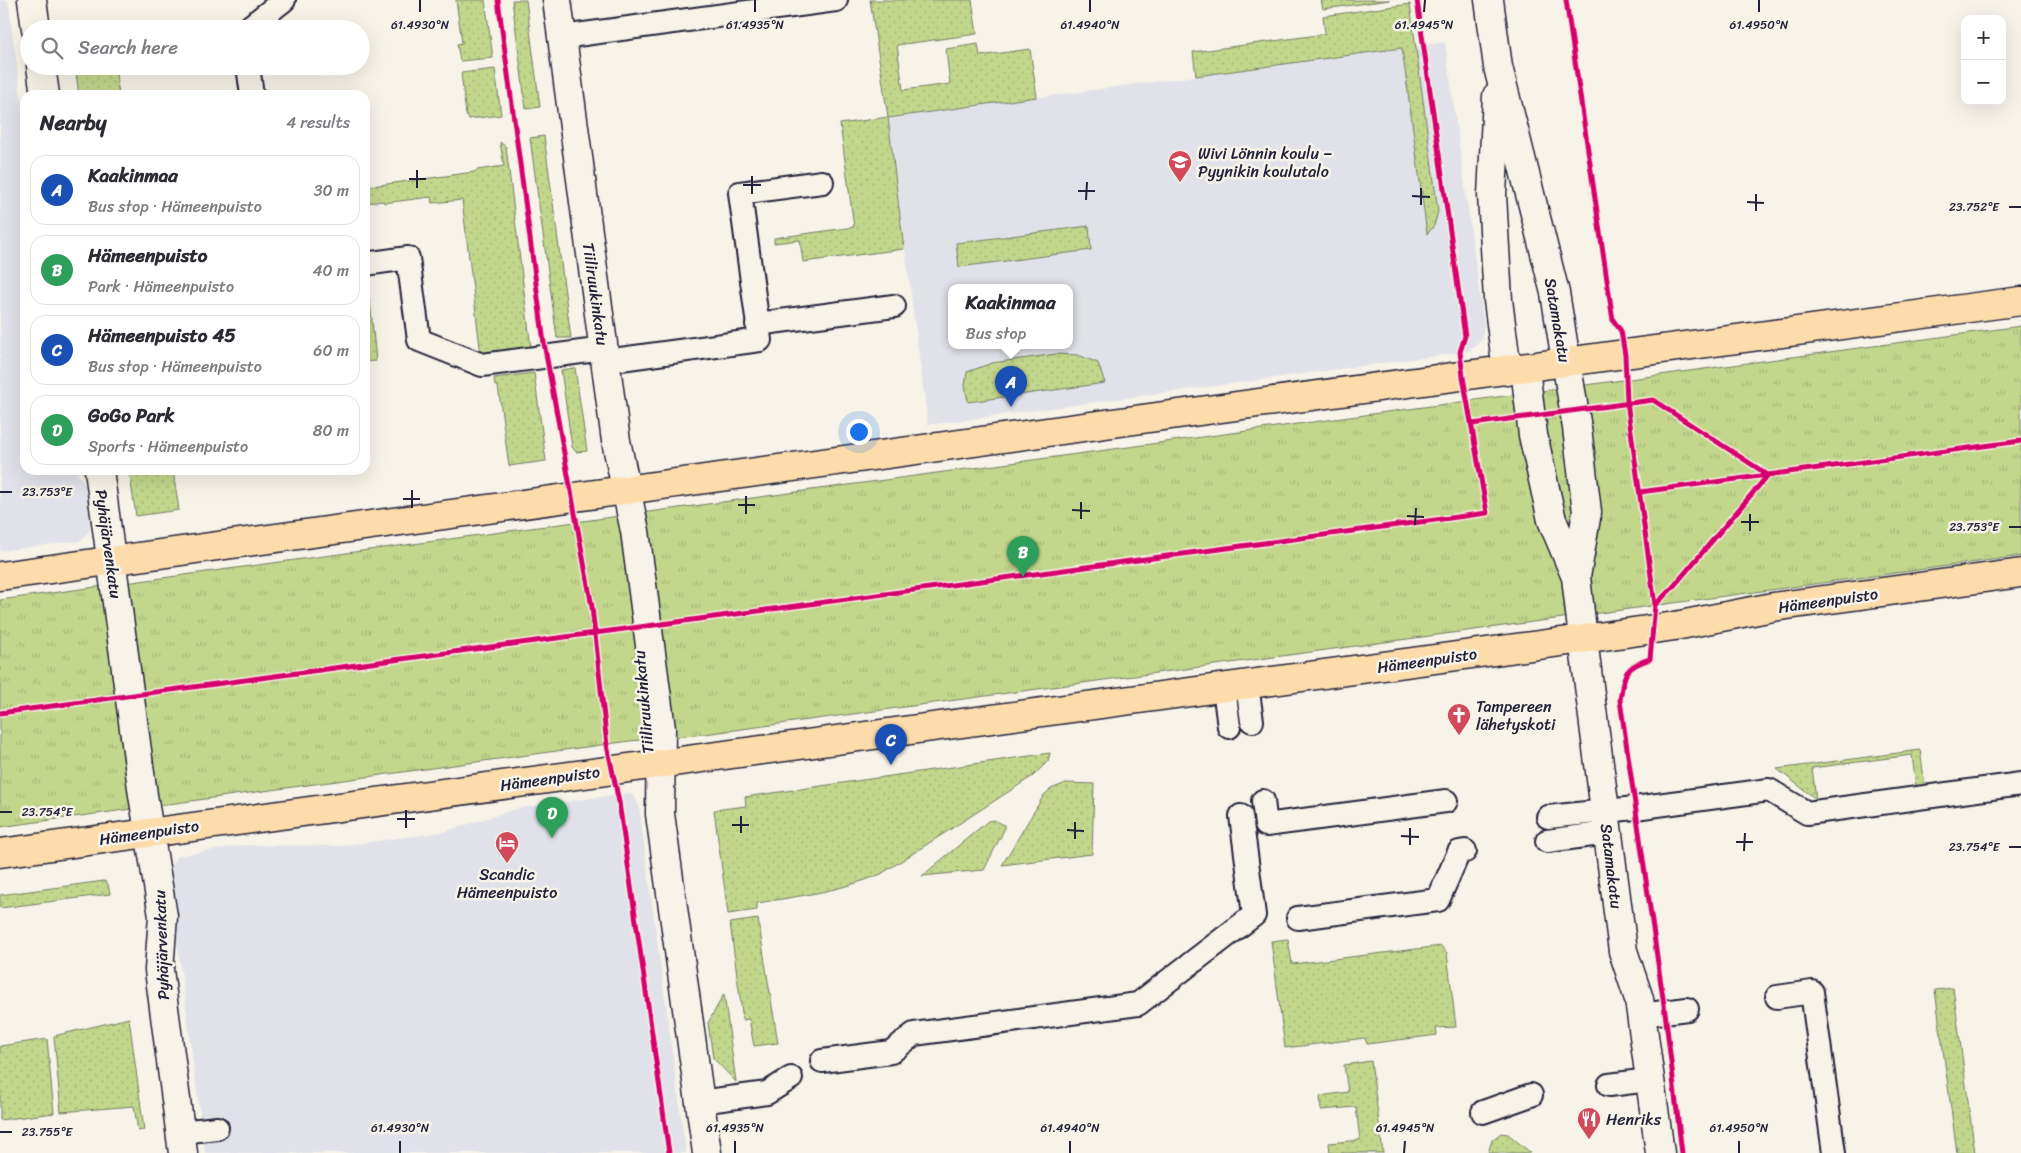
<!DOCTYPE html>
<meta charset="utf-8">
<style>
body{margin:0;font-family:Sriracha,sans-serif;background:#f7f7f7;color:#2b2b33}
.controls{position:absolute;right:15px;top:15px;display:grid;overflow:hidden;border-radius:10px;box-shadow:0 5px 20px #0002}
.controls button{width:45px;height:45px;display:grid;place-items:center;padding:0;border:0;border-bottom:1px solid #e1e1e2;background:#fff;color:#2b2b33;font:25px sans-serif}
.you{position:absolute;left:858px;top:431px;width:18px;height:18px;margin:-12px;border:4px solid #fff;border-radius:50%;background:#1a73e8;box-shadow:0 0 0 8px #1a73e833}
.badge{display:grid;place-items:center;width:32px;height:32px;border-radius:50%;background:#d1495b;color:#fff;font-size:16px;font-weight:700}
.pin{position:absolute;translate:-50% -41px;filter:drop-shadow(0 1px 2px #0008)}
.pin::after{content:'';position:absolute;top:26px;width:18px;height:15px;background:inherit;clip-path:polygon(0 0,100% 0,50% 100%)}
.popup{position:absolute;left:948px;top:284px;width:125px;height:65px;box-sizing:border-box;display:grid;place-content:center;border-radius:10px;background:#fff;filter:drop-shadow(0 1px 4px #0005);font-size:16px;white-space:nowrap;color:#7c7c81}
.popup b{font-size:19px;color:#2b2b33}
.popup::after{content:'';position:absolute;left:50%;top:100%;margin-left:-10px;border:10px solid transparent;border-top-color:#fff}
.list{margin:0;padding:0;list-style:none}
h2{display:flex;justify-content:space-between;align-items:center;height:65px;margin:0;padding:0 20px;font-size:21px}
h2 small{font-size:16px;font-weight:400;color:#7c7c81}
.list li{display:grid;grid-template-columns:32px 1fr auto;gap:15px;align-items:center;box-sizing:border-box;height:70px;margin:0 10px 10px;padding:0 10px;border:1px solid #e1e1e2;border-radius:15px}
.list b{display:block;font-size:19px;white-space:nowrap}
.list p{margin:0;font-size:16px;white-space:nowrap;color:#7c7c81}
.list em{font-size:16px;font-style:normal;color:#7c7c81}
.icon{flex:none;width:28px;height:28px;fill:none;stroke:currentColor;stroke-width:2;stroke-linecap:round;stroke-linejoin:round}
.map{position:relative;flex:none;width:2021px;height:1153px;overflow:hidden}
.search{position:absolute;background:#fff;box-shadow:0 5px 20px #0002;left:20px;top:20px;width:350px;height:55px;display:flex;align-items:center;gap:12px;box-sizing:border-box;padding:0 18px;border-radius:28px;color:#7c7c81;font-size:19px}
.panel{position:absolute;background:#fff;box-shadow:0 5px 20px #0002;left:20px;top:90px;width:350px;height:385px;border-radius:15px}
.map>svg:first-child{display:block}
</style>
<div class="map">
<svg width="2021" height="1153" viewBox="0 0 2021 1153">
<defs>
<pattern id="grass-dots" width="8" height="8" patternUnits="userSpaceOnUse" patternTransform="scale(1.25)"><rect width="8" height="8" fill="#c3d78c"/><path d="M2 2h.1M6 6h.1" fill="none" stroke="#a7b87a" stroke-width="1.8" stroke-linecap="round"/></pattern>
<pattern id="park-tufts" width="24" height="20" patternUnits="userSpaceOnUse" patternTransform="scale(1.25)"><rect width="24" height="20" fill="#c3d78c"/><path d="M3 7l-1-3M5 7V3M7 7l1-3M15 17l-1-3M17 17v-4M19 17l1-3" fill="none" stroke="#a7b87a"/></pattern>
</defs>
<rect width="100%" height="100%" fill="#f7f3e8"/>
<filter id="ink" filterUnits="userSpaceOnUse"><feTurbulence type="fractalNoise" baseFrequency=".02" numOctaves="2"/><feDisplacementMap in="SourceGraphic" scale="10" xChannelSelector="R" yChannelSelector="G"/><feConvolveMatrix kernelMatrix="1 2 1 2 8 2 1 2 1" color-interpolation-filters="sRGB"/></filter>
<g filter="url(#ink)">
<path fill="#e1e2e9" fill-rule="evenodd" d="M0,0H8L25,125V470H74L85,484L90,524L89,532L79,541L0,551Z
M1445,42L1484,326L1482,339L1474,348L1465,352L928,425L888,118ZM952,288H1070V346H952Z
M628,793L635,797L639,807L686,1153H205L169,880L170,868L177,856L243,845L339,846L443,832L519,808Z"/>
<path fill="url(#grass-dots)" stroke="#727c64" d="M456,0H485L493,58L460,61L457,44L462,43Z
M512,0H526L540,107L526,109Z
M870,0H972L977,34L897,45L903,90L950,84L946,49L978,44L980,56L1030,49L1037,97L888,118L904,249L803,262L800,240L774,243V238L854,227L840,124L888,117Z
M1321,0H1390L1323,9Z
M1410,4L1438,211L1434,226L1427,234L1402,48L1196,76L1193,52L1325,34L1323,16Z
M75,66H115L119,95H79Z
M495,69L501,115L469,119L466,115L461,73Z
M544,136L571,338H557L530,138Z
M500,142L506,147L531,348L481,355L462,200L432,203L431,197L384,203V201L365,203V187L474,172L477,170L504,166Z
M1089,226L1091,250L959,267L956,243Z
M365,296L370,301L376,361L365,362Z
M1056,354L1078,355L1098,363L1105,383L968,402L965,386L967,372L992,363Z
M575,368L587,451L576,452L572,447L561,370Z
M534,373L546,461L509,466L498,386H495L494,378Z
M129,470H173L179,510L136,516Z
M1920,750L1925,786L1916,787L1912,755L1812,768L1816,799L1777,769Z
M1050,753L1048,761L1033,776L881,874C841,891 800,896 757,903V910L728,914L714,810L746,806L745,797Z
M1066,783L1094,784L1092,854L1002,865L1044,795L1051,789Z
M994,820L1004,825V830L984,870L922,876L988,821Z
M104,881L108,884L110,894L0,908V895Z
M758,919L778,1043L754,1046L749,1019L743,1020L730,923Z
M1288,939L1292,964L1441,946L1447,953L1456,1027L1436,1028L1437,1035L1367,1044L1365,1038L1285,1048L1271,941Z
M1953,988L1975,1153H1957L1935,990Z
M724,994L736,1082L713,1058L708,1023Z
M129,1018L144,1130L138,1131L134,1106L61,1112L54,1036Z
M47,1039L54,1113L0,1120V1046Z
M1371,1061L1383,1153H1330L1329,1143L1360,1140L1356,1107L1321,1110L1320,1096L1348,1092L1344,1065Z
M1501,1133L1508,1134L1531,1153H1488L1492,1140Z"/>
<path fill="url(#park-tufts)" stroke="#727c64" d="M2021,326V556L705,734L630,741L0,827V600Z"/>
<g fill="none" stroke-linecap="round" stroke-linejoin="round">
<g stroke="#22223b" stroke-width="26">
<path id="service" d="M247,29L284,0
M562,37L836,0
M248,66L252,95
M365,264L408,258L419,340L482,365L604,349
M757,324L894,306
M606,361L760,340L740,193L822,182
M1247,685L1252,721
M1224,688L1229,727
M1263,801L1266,825L1446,801
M1548,817L1635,808L1769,790L1807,813L2021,784
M1547,841L1608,833
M1298,918L1438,900L1459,852L1465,851
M1777,997L1812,992L1834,1153
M1641,1015L1687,1009
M822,1061L891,1052L914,1034L1138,1004L1254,915L1241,816
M1609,1085L1649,1080
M700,1102L767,1093L791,1078
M1483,1112L1531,1095
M180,1132L217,1128"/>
</g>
<g stroke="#22223b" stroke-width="31">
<path id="minor" d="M32,0L36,29
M557,0L616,441L635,531L661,729L660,814L707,1153
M41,66L45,95
M99,470L143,795L163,916L159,970L183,1153
M1583,639L1623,951L1639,999L1660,1153"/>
</g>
<g stroke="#22223b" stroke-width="31">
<path id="tertiary" d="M1489,0L1498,67L1555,293L1577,428L1587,512L1576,577L1583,639
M1497,96L1492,195L1498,300L1507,371
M1525,369L1533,435L1552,520L1576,577"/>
</g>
<g stroke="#22223b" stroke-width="31">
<path id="primary" d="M0,576L1251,404L2021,301
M0,853L1583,639L1675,626L1773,607L2021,573"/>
</g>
<use href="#service" stroke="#f7f3e8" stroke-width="22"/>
<use href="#minor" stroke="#f7f3e8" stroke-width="28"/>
<use href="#tertiary" stroke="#f7f3e8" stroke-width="28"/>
<use href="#primary" stroke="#fddcac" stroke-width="28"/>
<g stroke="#f7f3e8" stroke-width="8">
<path id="cycleway" d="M498,0L544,343L592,607L607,745L619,802L669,1153
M1566,0L1611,307L1613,320L1621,331L1625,355L1627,402L1655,605L1650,659C1624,667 1624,674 1620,700L1665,1012L1682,1153
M1472,424L1653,400L1768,475
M1640,492L2021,441
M1655,605L1673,587L1768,475
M0,713C496,648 991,578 1487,513L1463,377L1460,352L1465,336L1417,0"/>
</g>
<use href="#cycleway" stroke="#d6006c" stroke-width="5"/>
</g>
</g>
<path fill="none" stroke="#22223b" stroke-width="2" d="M420,12V0M755,12V0M1090,12V0M1424,12L1425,0M1759,12V0M409,179H426M743,185H761M417,188V170M1078,191H1095M752,194V176M1412,196L1430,197M1086,200L1087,182M1747,202L1764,203M1421,205V188M2009,207H2021M1756,211V194M0,492H12M403,499H420M738,505H755M412,508V490M1072,510L1090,511M746,514V496M1407,516L1424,517M1081,519V502M1741,522H1759M1415,525L1416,508M2009,527H2021M1750,531V514M0,812H12M397,819H415M732,825H749M406,828V810M1067,830L1084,831M741,833V816M1401,836L1419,837M1075,839V822M1736,842H1753M1410,845V828M2009,847H2021M1744,851L1745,833M0,1132H12M400,1153V1141M735,1153V1141M1070,1153V1141M1404,1153L1405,1141M1739,1153V1141"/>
<defs>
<g id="school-pin" transform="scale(1.25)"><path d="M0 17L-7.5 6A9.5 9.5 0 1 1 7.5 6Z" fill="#d1495b" stroke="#f7f3e8"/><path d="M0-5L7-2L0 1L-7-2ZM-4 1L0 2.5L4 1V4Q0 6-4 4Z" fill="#fff"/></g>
<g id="church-pin" transform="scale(1.25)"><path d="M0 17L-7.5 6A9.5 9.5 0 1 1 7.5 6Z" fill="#d1495b" stroke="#f7f3e8"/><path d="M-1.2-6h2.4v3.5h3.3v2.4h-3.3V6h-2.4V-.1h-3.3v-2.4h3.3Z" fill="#fff"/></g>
<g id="hotel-pin" transform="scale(1.25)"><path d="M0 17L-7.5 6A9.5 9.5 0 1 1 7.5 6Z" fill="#d1495b" stroke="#f7f3e8"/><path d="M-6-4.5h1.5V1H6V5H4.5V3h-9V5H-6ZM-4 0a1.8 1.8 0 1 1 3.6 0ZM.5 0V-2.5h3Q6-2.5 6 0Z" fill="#fff"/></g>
<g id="restaurant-pin" transform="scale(1.25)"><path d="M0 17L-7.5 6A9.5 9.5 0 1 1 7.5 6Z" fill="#d1495b" stroke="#f7f3e8"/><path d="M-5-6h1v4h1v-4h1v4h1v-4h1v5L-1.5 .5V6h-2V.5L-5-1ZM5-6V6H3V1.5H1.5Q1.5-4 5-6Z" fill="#fff"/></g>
</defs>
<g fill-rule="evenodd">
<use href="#school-pin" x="1180" y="162"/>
<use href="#church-pin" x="1459" y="715"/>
<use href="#hotel-pin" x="507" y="843"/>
<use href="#restaurant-pin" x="1589" y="1119"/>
</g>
<g text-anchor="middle" stroke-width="5" stroke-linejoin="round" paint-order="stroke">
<g font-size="16" fill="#22223b" stroke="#f7f3e8" text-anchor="start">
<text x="1198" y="159">Wivi Lönnin koulu –<tspan x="1198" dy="18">Pyynikin koulutalo</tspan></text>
<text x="1476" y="712">Tampereen<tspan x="1476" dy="18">lähetyskoti</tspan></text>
<text x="507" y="880" text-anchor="middle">Scandic<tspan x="507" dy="18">Hämeenpuisto</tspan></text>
<text x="1606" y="1125">Henriks</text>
</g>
<g font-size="16" fill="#22223b" stroke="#f7f3e8">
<text transform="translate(596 294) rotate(82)" y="6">Tiiliruukinkatu</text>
<text transform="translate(1558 320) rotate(80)" y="6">Satamakatu</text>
<text transform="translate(109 544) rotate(82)" y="6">Pyhäjärvenkatu</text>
<text transform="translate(1828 600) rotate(-8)" y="6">Hämeenpuisto</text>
<text transform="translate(1427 660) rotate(-8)" y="6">Hämeenpuisto</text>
<text transform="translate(643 702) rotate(-95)" y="6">Tiiliruukinkatu</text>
<text transform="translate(550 778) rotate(-8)" y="6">Hämeenpuisto</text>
<text transform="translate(149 832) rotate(-8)" y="6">Hämeenpuisto</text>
<text transform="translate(1612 866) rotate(83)" y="6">Satamakatu</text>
<text transform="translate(161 945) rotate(-92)" y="6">Pyhäjärvenkatu</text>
</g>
</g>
<g font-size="12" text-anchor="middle" fill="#22223b" stroke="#f7f3e8" stroke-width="5" stroke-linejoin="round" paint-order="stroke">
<text x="420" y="29">61.4930°N</text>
<text x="755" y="29">61.4935°N</text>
<text x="1090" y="29">61.4940°N</text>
<text x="1424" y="29">61.4945°N</text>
<text x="1759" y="29">61.4950°N</text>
<text x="1974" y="211">23.752°E</text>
<text x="47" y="496">23.753°E</text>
<text x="1974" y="531">23.753°E</text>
<text x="47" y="816">23.754°E</text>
<text x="1974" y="851">23.754°E</text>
<text x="400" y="1132">61.4930°N</text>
<text x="735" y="1132">61.4935°N</text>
<text x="1070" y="1132">61.4940°N</text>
<text x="1405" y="1132">61.4945°N</text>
<text x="1739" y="1132">61.4950°N</text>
<text x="47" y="1136">23.755°E</text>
</g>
</svg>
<div class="controls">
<button>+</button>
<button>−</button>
</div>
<div class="you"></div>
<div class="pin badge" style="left:1011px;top:407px;background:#1a4fb4">A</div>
<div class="popup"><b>Kaakinmaa</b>Bus stop</div>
<div class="pin badge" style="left:1023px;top:577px;background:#2e9e5b">B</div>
<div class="pin badge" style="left:891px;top:765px;background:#1a4fb4">C</div>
<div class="pin badge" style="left:552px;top:838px;background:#2e9e5b">D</div>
<div class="search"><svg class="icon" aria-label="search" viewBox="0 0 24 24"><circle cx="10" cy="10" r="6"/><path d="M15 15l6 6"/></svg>Search here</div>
<section class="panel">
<h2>Nearby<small>4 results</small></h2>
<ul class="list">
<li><span class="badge" style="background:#1a4fb4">A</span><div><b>Kaakinmaa</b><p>Bus stop · Hämeenpuisto</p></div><em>30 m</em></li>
<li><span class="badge" style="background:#2e9e5b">B</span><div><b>Hämeenpuisto</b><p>Park · Hämeenpuisto</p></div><em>40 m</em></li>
<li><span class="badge" style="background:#1a4fb4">C</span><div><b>Hämeenpuisto 45</b><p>Bus stop · Hämeenpuisto</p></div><em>60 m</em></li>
<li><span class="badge" style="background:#2e9e5b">D</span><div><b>GoGo Park</b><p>Sports · Hämeenpuisto</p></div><em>80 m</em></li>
</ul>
</section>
</div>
